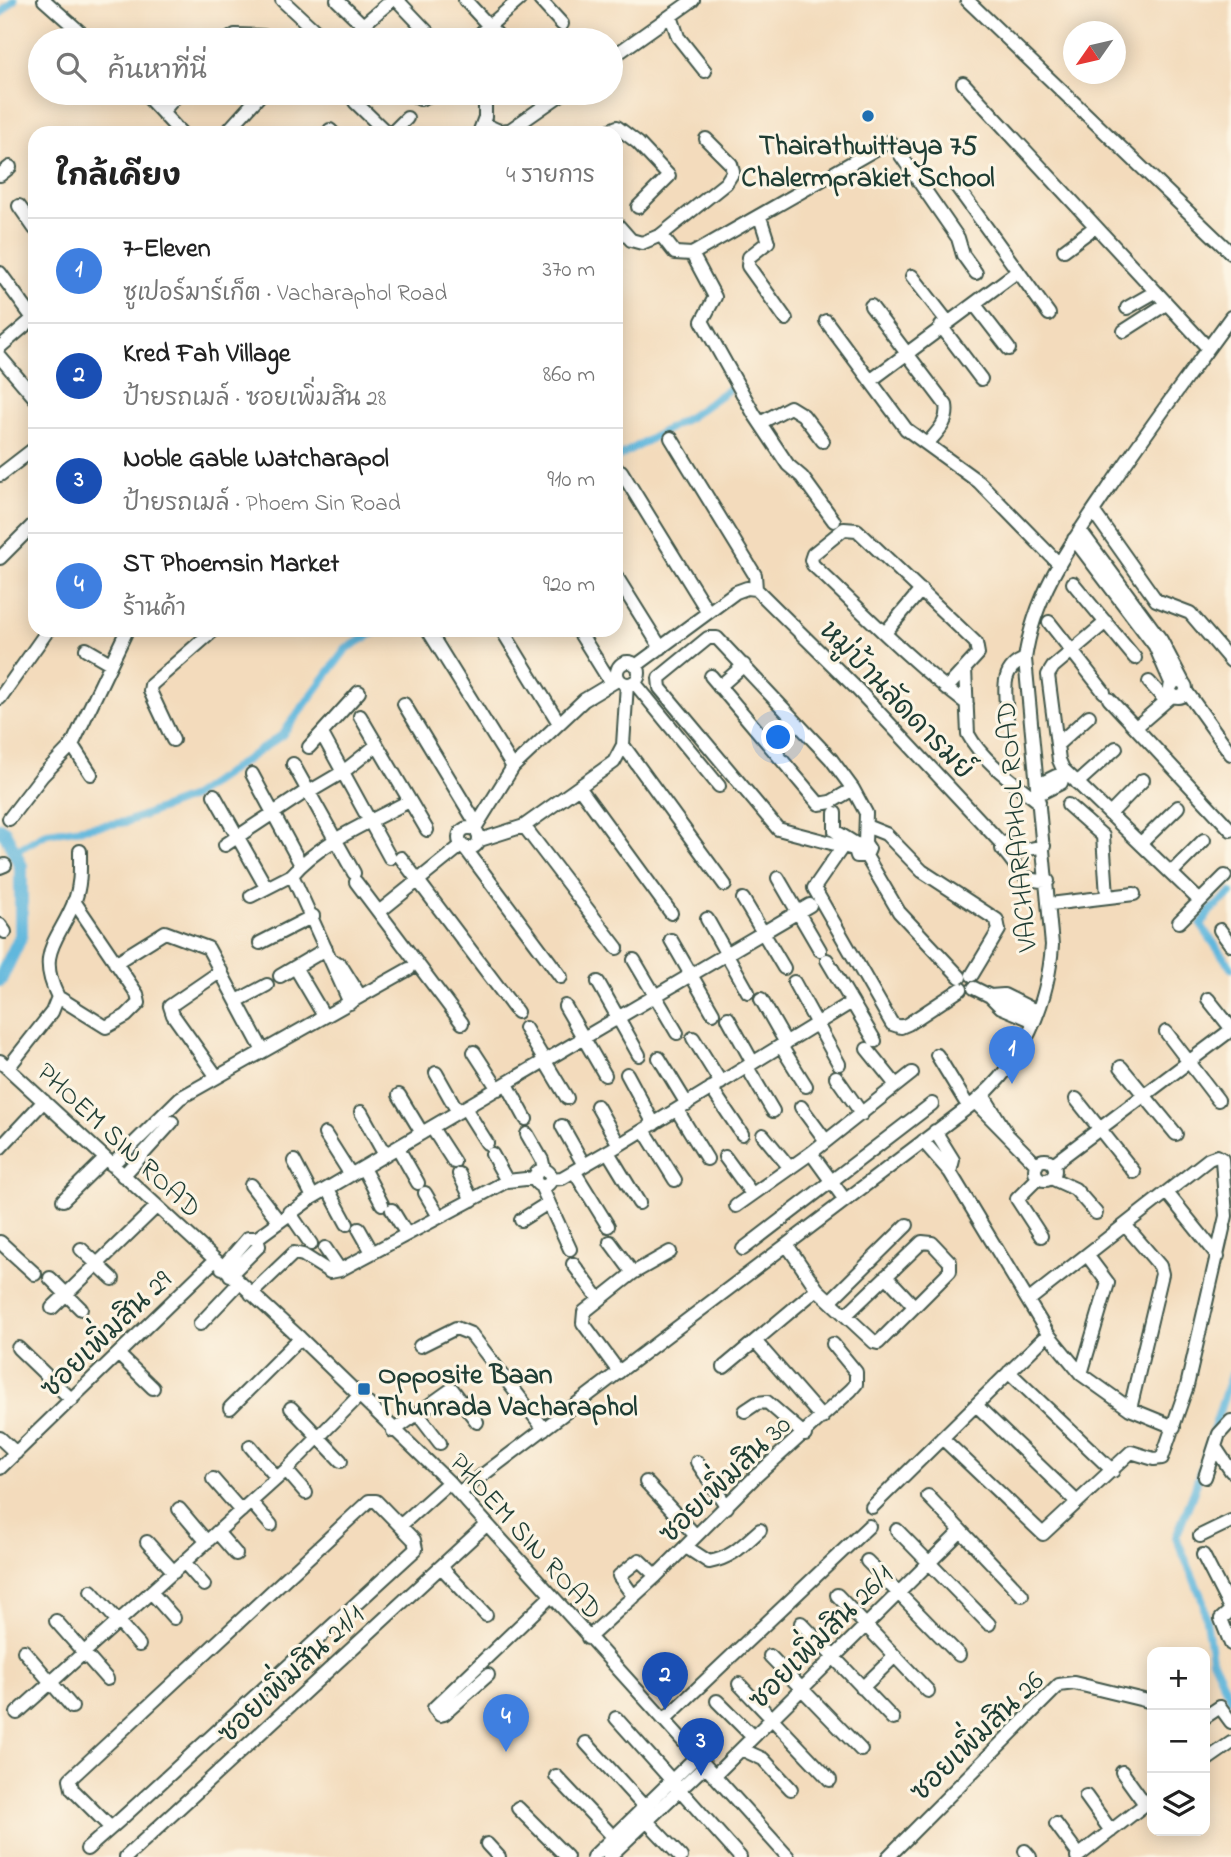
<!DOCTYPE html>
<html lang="th">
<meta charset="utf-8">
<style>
body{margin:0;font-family:"Indie Flower","Playpen Sans Thai",sans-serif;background:#f6f6f6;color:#222}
.controls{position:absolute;right:21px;bottom:21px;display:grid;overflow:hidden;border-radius:14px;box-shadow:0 4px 18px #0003}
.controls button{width:63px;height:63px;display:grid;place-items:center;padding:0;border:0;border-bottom:2px solid #e0e0e0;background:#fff;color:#222;font:35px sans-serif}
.compass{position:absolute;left:1063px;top:21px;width:63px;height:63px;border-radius:50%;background:#fff;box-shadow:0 4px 18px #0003;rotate:236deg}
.you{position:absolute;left:779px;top:738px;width:24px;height:24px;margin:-18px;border:5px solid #fff;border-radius:50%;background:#1a73e8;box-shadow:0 0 0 10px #1a73e833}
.badge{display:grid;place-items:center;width:46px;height:46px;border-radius:50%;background:#7c3aed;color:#fff;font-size:23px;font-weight:700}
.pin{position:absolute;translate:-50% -58px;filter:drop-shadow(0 2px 4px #0008)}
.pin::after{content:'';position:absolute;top:37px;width:24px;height:21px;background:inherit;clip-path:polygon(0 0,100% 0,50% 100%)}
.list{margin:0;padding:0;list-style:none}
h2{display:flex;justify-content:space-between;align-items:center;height:91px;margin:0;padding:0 28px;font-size:30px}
h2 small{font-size:23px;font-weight:400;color:#767676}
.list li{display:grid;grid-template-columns:46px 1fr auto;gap:21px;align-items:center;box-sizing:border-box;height:105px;padding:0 28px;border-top:2px solid #e0e0e0}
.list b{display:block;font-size:26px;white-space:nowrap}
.list p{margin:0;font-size:23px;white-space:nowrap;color:#767676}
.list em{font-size:23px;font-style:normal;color:#767676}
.icon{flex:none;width:38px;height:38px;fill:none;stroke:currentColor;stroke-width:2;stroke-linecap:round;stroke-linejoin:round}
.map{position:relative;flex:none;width:1231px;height:1857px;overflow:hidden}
.search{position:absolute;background:#fff;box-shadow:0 4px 18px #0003;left:28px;top:28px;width:595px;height:77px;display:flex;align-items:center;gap:18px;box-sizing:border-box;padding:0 24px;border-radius:38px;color:#767676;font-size:26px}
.panel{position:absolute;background:#fff;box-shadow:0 4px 18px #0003;left:28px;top:126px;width:595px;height:511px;border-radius:21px}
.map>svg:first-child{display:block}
</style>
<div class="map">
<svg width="1231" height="1857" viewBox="0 0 1231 1857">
<rect width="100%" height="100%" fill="#fcf5e5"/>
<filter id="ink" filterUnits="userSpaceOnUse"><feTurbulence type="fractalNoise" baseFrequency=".0143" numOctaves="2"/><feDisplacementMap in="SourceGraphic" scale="14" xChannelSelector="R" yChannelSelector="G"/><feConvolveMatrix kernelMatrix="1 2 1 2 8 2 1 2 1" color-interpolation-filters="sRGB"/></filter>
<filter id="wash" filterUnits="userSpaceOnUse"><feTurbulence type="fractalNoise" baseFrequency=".00686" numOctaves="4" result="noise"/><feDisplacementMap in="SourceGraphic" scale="28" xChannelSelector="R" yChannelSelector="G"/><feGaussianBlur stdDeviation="1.57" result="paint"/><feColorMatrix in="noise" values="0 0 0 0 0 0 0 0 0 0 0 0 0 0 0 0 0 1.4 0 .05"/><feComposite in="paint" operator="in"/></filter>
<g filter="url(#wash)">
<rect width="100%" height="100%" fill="#f3dbbc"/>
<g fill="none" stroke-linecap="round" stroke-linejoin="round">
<path stroke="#60b7dd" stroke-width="8" d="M0,14L14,0
M616,458L691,416L729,389
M14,852L47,833L126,822L192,797L282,735L346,649L378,630
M1231,893L1210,911L1201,925L1231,968
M1231,1375L1193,1494L1176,1537L1203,1601L1212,1659L1231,1699"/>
<path stroke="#60b7dd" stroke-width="14" d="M0,829L4,831L21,866V936L0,980"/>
</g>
</g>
<g filter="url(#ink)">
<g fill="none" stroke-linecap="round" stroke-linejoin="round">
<g stroke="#3f5548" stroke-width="16">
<path id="minor" d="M44,0L89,40
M282,0L325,40
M337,0L363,25L392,0
M397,0L435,40
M465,0L502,40
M540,0L562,24
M967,0L1231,253
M671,16L678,37L705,71
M363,25L379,40
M227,40L235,35L264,36
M473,40L519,0
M611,58L693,0
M963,83L1208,348
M144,93L181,133
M409,93L420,99L435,93
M475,93L485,102V117L479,133
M355,102L387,133
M162,112L179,93
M484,124L499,131L510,130L563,93
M330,130L333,133
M226,133L262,93
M392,133L407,118
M603,133L617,127L638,143L669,176L638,207
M0,175L10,167
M952,180L1049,314
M19,206L35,229
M760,217L768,242L749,257L748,266L786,319
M616,223L631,240L642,243L661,235L726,183L733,172L731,164L706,139
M661,235L675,253L692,254L888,142L893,144L958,238L963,255L976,273
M1064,250L1095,227
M692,254L715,297L702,321L754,414L788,465L802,477L834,521
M0,273L35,321
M912,276L947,321
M975,305L1009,349
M871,306L946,405C949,422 938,431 927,444
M1127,308L1155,292
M826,321L906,429L979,482L1058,563
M941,326L981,379
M1124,331L1166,304
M0,347L35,317
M0,357L35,398
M870,381L1018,271
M760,423L790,407L803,415L823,441
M671,438L755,575L756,589
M621,471L708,612
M0,475L35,448
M1093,511L1156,600L1190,613L1231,661
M1080,530L1161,640L1184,684
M1074,539L1155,646L1172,685
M0,558L35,523
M616,576L661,648
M1073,583L1135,658
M1049,622L1104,692
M1106,622L1053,667L1048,675L1059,760L1063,769L1200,901
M428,630L513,767
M502,630L559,723
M578,630L611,683
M885,633L921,590
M86,649L110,663
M617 673a11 11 0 1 1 22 0a11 11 0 1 1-22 0Z
M637,665L736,592L747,588L756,589L857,689L1002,844V849C1020,867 1018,882 1048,881
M965,669L968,734C983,762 1015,783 1039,802
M711,676L819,804L831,802L853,789
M1170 689a8 8 0 1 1 16 0a8 8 0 1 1-16 0Z
M634,682L719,786
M1149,682L1166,701
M719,687L744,665
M946,689L978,654L976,643L857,530L844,529L813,554L811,560L813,565C863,612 912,663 967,704
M1186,691L1231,754
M0,698L48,630
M1109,699L1231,830
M404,704L476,823
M360,716L427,830
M1007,718C1006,694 998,669 1025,659
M1136,727L1173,695
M322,734L390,858
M173,740L150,691L151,685L214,630
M1058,744L1089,716
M72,745L91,774
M623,745L725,885
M309,747L359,692
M293,764L354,873
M252,774L301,865
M1077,783L1116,748
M1038,785L1056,776L1063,777L1061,783L1039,794
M579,787L671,913
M309,792L343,772L377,745
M214,795L266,887
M1068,805L1103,836L1107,896
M835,813V831L856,844
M1110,814L1143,780
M9,819L42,776L72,745L127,630
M524,826L617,948
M866,826L886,834L922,871L997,920L999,930L972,975
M459 838a10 10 0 1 1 20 0a10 10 0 1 1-20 0Z
M475,828L513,767L584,700L619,679
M480,840L524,826L614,762L623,745L627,684
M1141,843L1178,807
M1002,844L1007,842L1020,851L1044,846
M225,845L308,790
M843,846L814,888L892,1024L901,1027L908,1024L961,989
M465,848L561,977
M854,849L778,829L660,688L659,678L708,638H717L831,759L853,789L866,813L865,843L869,849L866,856H857L854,846L865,843
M866,856L899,912L960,977
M401,858L517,1012
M0,867L5,865
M1172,872L1204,840
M778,878L820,950
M356,882L462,1023
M251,896L292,875
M743,899L784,968
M1050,904L1134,894
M379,912L462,845
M707,919L748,992
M1179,922L1225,876
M0,925L5,932
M1220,930L1231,945
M671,940L713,1013
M260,943L313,916
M634,960L677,1033
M827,960L875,1041
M333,961L340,964L360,996
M115,963L165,932L208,948L263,1051
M295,967L324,1016
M280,976L326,949
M598,982L639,1055
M794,982L839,1064
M974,988L990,996L1001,1007L1034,1021
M990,996L1004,995L1038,1012
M58,997L106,1027L126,1016L139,1003L137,994L74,901
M761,999L786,1043
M1208,999L1231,1028
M237,1001L267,985
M350,1003L292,875C321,841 371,822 409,801
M565,1006L605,1075
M728,1018L753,1063
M525,1028L567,1098
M1166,1032L1218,1100
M693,1038L721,1083
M781,1046L806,1086
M867,1049L896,1085
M474,1052L498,1089
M937,1055L968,1106
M659,1058L687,1104
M0,1061L300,1338L449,1482L788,1857
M747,1067L773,1111
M1121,1067L1176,1134
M8,1068L52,1012L58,997C35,951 60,940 75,900C81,884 80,868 80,851
M436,1073L458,1112
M627,1074L654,1124
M217,1077L173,1015L170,1006L221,971
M836,1077L862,1114
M507,1084L526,1119
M711,1088L742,1134
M399,1095L422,1133
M983,1095L1006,1132
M1076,1099L1134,1172
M975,1102L1037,1165
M597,1106L619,1145
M801,1107L826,1141
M465,1108L487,1143
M677,1110L707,1159
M361,1112L385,1155
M562,1126L584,1165
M432,1128L454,1162
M644,1130L675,1180
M935,1131L953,1160L950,1172
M325,1134L351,1175
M527,1134L542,1160L544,1169
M763,1135L790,1168
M923,1141L950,1172L1048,1334L1081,1374L1130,1409L1174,1427
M0,1148L44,1101
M398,1148L418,1183
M608,1152L639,1203
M811,1153L845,1200
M492,1154L507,1181
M725,1157L752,1194
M1035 1170a10 10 0 1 1 20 0a10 10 0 1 1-20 0Z
M294,1161L313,1197
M1053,1164L1231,1030
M112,1165L180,1098L409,969
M363,1168L382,1204
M535 1178a8 8 0 1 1 16 0a8 8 0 1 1-16 0Z
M574,1171L608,1226
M459,1174L472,1200
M123,1176L172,1122
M1038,1178L1017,1199L1041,1236
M1051,1178L1075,1189L1096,1213
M551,1179L562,1178L619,1145L852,1002
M251,1185L278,1220
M541,1186L570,1249
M328,1189L347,1224
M425,1193L438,1215
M1168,1194L1218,1256
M63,1200L105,1159
M736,1206L811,1153L912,1073
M392,1210L406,1233
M289,1212L311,1244
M521,1220L548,1203
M1125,1225L1160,1266L1162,1274L1130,1409
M359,1229L372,1252
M0,1242L35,1274
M610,1242L633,1273
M787,1245L817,1289L874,1342L878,1343L950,1271V1262L932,1243L922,1242L847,1314
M325,1248L340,1270
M81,1249L113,1279
M743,1249L932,1104
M573,1264L599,1299
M222,1268L248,1238H257L313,1197L810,905
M230,1275L259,1246L257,1238
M886,1276L914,1306
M50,1278L81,1309
M251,1294L294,1253L303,1255L330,1272L340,1270L507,1181L535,1178
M831,1300L907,1225
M52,1308L156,1207
M200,1324L239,1283
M755,1341L822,1418
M420,1346L456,1328L471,1334L544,1429
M18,1348L72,1400
M119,1355L153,1388
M724,1367L817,1289
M619,1372L583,1323L584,1312L633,1273L670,1252
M1009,1372L1113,1471
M1081,1374L1108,1283L1087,1255
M976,1405L1077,1502
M230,1408L300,1338
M291,1408L341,1461
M745,1411L757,1403L767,1402L805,1435
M417,1413L440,1443
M393,1431L452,1389L477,1422
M0,1438L16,1453
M942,1438L1043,1534L1131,1452L1154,1459L1162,1458L1187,1386L1226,1216L1222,1159L1217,1156L1209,1159L1029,1300
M250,1446L277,1478
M1215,1447L1231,1471
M697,1462L727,1507
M0,1468L214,1261
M286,1470L306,1493
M1205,1477L1219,1434L1231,1421
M213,1479L241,1511
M646,1482L696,1536
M459,1493L975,1102C1022,1063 1048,1006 1052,945L1025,659C1034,594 1070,545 1106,492C1146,432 1189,375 1231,317
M928,1496L1022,1595
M251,1502L271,1525
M872,1507L1048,1334
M179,1509L207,1542
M401,1525L449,1482
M897,1530L989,1624
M217,1532L236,1554
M1200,1536L1231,1521
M147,1542L174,1572
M686,1547L709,1562C732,1558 743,1545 760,1530
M1203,1555L1231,1610L1221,1619L1231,1644
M867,1561L959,1655
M184,1562L204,1585
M441,1567L486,1615
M91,1591L139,1645
M151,1592L174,1618
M837,1595L928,1691
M634,1597L619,1576L639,1560L656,1576
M56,1621L107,1679
M801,1623L893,1719
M588,1638L656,1576L755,1477L851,1390L856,1384V1372L833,1344
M24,1651L72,1707
M770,1656L861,1750
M488,1675L444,1714L440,1715L434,1708L551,1596
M739,1684L830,1780
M862,1688L895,1656
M717,1701L753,1737
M17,1713L286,1470L358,1397
M1205,1717L1220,1707L1231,1722
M616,1718L740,1857
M664,1720L869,1526
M586,1743L650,1813
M741,1749L763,1759L791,1789
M1205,1761L1231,1743
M1122,1772L1145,1804
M556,1776L618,1842
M714,1776L961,1531
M1086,1796L1111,1831
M518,1808L567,1857
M643,1817L681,1857
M1056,1824L1079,1855
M487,1844L499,1857
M87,1849L120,1820L416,1549L414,1540L376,1501H369L70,1779L72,1789L111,1828
M1025,1851L1030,1857
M126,1857L486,1525
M593,1857L697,1756
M609,1857L705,1766
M888,1857L1059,1685L1074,1683L1152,1702
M1077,1857L1152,1799"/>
</g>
<use href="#minor" stroke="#fff" stroke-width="12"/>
</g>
</g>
<g fill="#1f6fb2" stroke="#fcf5e5" stroke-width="2.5">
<circle cx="868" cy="116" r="7"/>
<rect x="357" y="1382" width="14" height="14" rx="3.5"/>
</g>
<g text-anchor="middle" stroke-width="6" stroke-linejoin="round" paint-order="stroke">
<g font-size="28" font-weight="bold" fill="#1f3d34" stroke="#fcf5e5">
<text x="868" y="154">Thairathwittaya 75<tspan x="868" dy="32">Chalermprakiet School</tspan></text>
<text x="378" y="1383" text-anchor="start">Opposite Baan<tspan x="378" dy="32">Thunrada Vacharaphol</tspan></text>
</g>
<g font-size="28" fill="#1f3d34" stroke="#fcf5e5">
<text transform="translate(898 699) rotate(46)" y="10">หมู่บ้านลัดดารมย์</text>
<text transform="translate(1015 827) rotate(-95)" y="10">VACHARAPHOL ROAD</text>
<text transform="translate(120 1139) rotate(43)" y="10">PHOEM SIN ROAD</text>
<text transform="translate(105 1333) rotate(-44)" y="10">ซอยเพิ่มสิน 29</text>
<text transform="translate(724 1478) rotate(-44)" y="10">ซอยเพิ่มสิน 30</text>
<text transform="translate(527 1535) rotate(48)" y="10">PHOEM SIN ROAD</text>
<text transform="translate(820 1636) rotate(-45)" y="10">ซอยเพิ่มสิน 26/1</text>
<text transform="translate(290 1673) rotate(-43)" y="10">ซอยเพิ่มสิน 21/1</text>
<text transform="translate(976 1735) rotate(-44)" y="10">ซอยเพิ่มสิน 26</text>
</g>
</g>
</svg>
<div class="controls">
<button>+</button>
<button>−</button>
<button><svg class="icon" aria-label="layers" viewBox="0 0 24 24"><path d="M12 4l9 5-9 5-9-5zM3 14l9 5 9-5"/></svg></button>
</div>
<svg class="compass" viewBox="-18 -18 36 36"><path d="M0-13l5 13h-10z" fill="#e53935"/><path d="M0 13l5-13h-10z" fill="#767676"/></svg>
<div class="you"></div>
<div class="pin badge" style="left:1012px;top:1084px;background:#3f7fe0">1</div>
<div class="pin badge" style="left:665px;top:1710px;background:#1a4fb4">2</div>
<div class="pin badge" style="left:701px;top:1776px;background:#1a4fb4">3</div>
<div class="pin badge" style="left:506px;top:1752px;background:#3f7fe0">4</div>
<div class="search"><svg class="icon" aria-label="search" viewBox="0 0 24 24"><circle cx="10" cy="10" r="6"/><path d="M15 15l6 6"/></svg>ค้นหาที่นี่</div>
<section class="panel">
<h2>ใกล้เคียง<small>4 รายการ</small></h2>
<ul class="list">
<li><span class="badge" style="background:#3f7fe0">1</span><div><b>7-Eleven</b><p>ซูเปอร์มาร์เก็ต · Vacharaphol Road</p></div><em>370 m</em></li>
<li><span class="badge" style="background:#1a4fb4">2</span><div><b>Kred Fah Village</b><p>ป้ายรถเมล์ · ซอยเพิ่มสิน 28</p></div><em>860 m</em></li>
<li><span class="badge" style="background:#1a4fb4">3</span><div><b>Noble Gable Watcharapol</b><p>ป้ายรถเมล์ · Phoem Sin Road</p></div><em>910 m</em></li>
<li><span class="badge" style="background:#3f7fe0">4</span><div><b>ST Phoemsin Market</b><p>ร้านค้า</p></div><em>920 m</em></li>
</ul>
</section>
</div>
